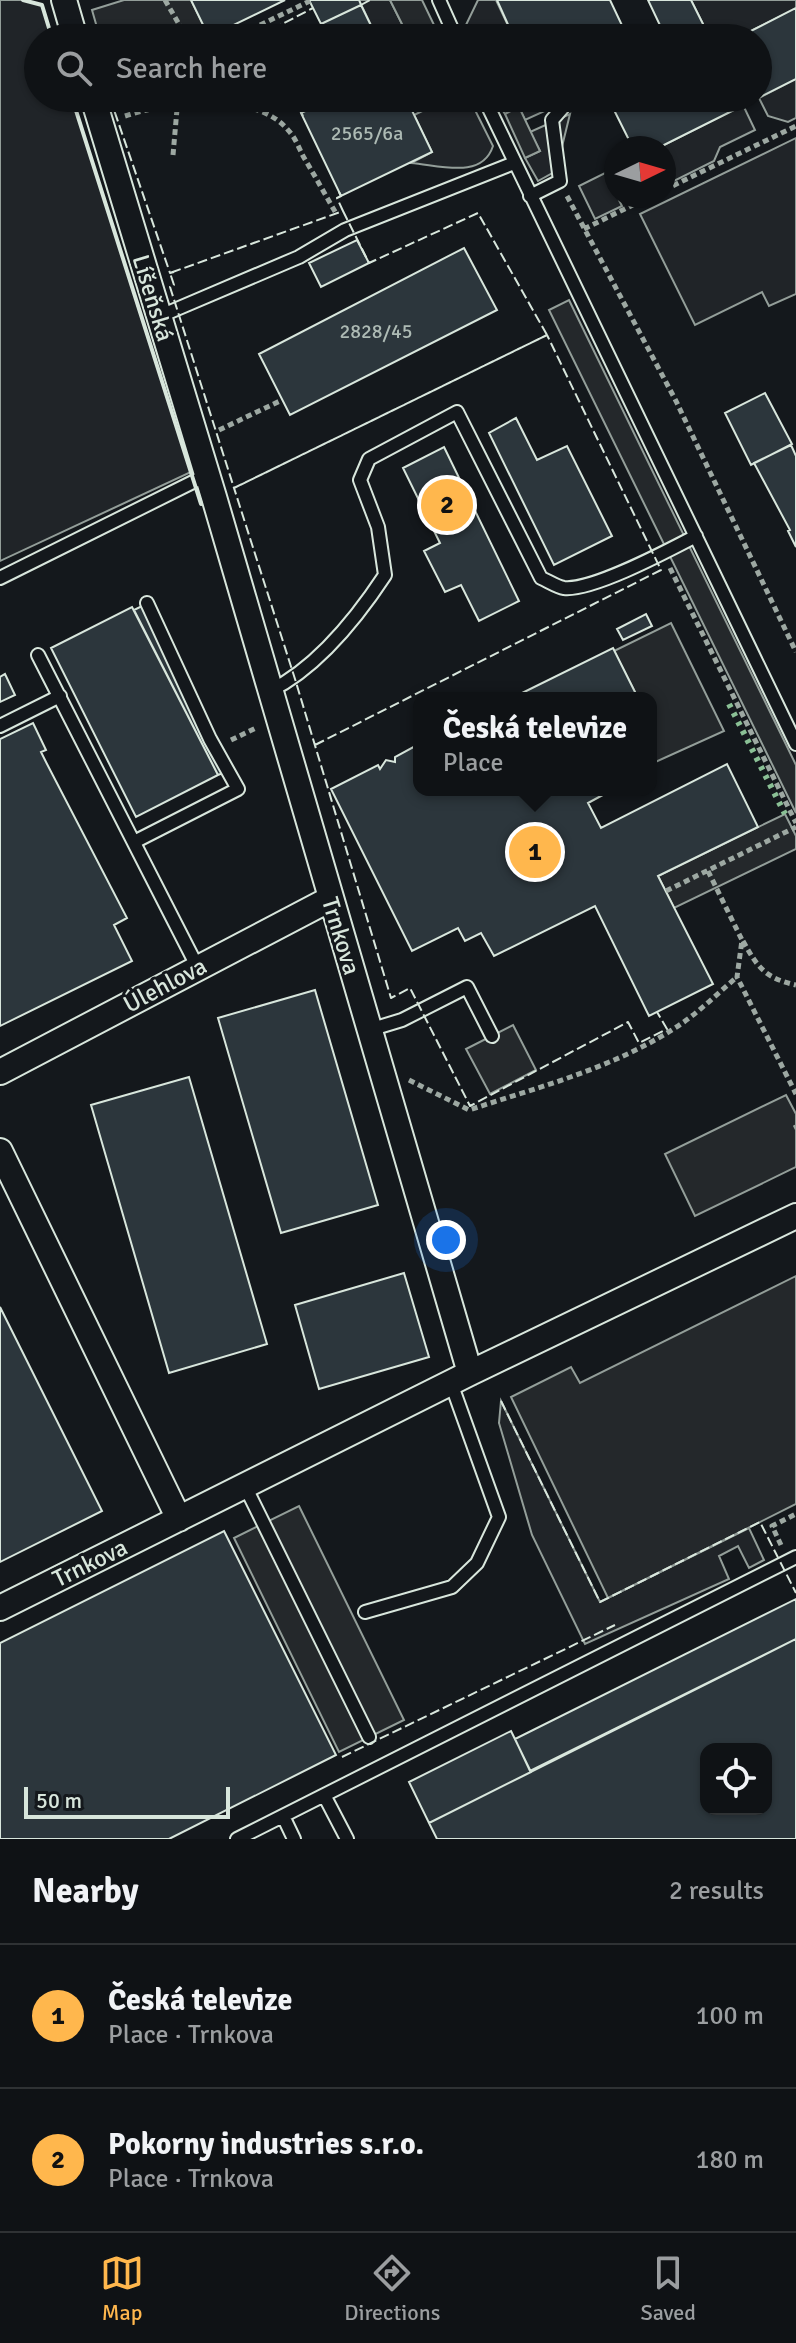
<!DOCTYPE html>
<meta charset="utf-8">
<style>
body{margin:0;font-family:Signika,sans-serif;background:#1d2022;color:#f1f3f6}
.controls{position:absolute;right:24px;bottom:24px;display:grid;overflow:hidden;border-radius:16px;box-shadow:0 2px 6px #0004}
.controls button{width:72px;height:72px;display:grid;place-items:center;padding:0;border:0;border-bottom:2px solid #2f3234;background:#0f1215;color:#f1f3f6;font:40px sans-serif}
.compass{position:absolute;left:604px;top:136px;width:72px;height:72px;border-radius:50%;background:#0f1215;box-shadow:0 2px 6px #0004;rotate:85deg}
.scale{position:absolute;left:24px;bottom:20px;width:206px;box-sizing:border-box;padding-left:8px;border:4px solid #d8e6dc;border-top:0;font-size:22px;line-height:28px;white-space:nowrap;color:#d8e6dc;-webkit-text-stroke:6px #14181c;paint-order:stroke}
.you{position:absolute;left:446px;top:1240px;width:28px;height:28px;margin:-20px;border:6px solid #fff;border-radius:50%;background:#1a73e8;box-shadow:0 0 0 12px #1a73e833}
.badge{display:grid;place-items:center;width:52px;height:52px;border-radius:50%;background:#ffb74d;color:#111;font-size:26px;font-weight:700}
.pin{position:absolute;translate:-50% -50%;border:4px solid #fff;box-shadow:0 2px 8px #0006}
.popup{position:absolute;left:413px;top:692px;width:244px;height:104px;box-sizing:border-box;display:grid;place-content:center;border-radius:16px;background:#0f1215;filter:drop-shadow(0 2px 6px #0005);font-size:26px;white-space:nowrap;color:#9b9ea0}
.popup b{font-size:30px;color:#f1f3f6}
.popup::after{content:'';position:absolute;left:50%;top:100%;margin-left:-16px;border:16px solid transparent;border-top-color:#0f1215}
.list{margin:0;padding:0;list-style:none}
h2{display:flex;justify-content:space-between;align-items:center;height:104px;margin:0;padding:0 32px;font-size:34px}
h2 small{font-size:26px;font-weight:400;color:#9b9ea0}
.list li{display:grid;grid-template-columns:52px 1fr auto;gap:24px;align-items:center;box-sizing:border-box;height:144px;padding:0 32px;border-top:2px solid #2f3234}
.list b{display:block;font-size:30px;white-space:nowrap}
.list p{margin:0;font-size:26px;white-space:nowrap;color:#9b9ea0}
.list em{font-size:26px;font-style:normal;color:#9b9ea0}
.icon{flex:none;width:44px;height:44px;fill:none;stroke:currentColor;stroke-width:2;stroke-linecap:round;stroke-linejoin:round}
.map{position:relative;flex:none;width:796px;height:1839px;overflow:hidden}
.search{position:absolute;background:#0f1215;box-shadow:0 2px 6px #0004;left:24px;right:24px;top:24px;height:88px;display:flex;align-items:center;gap:20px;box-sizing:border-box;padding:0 28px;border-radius:44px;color:#9b9ea0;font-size:30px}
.sheet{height:392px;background:#0f1215}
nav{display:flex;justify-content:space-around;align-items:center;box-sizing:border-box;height:112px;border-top:2px solid #2f3234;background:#0f1215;font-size:22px;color:#9b9ea0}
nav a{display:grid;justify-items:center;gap:4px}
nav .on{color:#ffb74d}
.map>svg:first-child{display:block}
</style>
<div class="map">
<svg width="796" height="1839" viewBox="0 0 796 1839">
<rect width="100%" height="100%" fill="#14181c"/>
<path fill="#202428" stroke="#939e99" stroke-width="2" d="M0,0H23L42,5L52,38H38V98H72L191,472L0,561Z
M359,0H390L409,38H377Z
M478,0H496L514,38H468L464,29Z
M691,0H796V8L737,38H710Z
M796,79V118L788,122L768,116L759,98Z
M449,98H469L493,146C482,180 439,165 411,163L432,152L414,115Z
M514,98H562L560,104L525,120L519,107L505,114L499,105Z
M743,105L755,130L720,147L714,161L664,186V148H658Z
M570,114L556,171L538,181L525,158L540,151L530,132Z
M796,138V294L769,306L762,292L695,325L640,214Z
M605,173L622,206L595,219L579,186Z
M501,1401L600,1602L749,1528L764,1560L749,1568L738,1546L719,1556L729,1579L585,1644L532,1535L499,1423Z"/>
<path fill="#24282b" stroke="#939e99" stroke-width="2" d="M124,0H191L209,37L100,38L92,10Z
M390,0H422L435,27L409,38Z
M519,107L540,151L525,158L505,114Z
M569,300L796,765V813L549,310Z
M671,623L724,731L651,764V698H638L614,651Z
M785,814L796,836V849L674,908L658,876Z
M513,1025L536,1070L490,1094L466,1049Z
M786,1095L796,1114V1167L695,1216L665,1154Z
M796,1276V1504L608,1598L511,1397L571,1367L580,1383Z
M299,1506L404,1720L339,1752L234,1538Z"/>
<path fill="#2c363c" stroke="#d8e6dc" stroke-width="2" fill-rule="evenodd" d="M191,0H285L209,37Z
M359,0L361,5L321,24L309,0Z
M497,0H610L628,38H514Z
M648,0H691L710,38H666Z
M361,5L377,38H327L321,24Z
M796,8V79L758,98V38H737Z
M333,98H406L432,152L341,196L301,113Z
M619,98H758L658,148H633L610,102Z
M357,240L369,263L321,287L309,263Z
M464,248L497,310L290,415L259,354Z
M765,393L792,444L751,465L725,413Z
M516,418L537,460L567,446L612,536L554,565L489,433Z
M791,445L796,456V547L788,531L790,530L754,463Z
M444,447L519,601L479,621L461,585L445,592L424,551L440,543L403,468Z
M144,605L226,772L218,775L134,610Z
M132,607L218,775L136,817L51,648Z
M646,614L652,626L623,640L617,629Z
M613,648L638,698H512Z
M5,674L15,695L0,702V677Z
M33,723L46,750L41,752L46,762L127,918L114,925L132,961L0,1026V739Z
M419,744V790H612L588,803L601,828L727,764L758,827L658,876L713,984L649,1016L595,906L494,956L481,933L465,941L458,928L412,951L331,789L378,765L380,769L386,760L395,762V757Z
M315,990L378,1205L281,1233L218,1018Z
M189,1077L267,1344L169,1373L91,1105Z
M404,1273L429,1357L319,1389L295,1305Z
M0,1307L102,1511L0,1562Z
M224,1531L336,1755L169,1839H0V1643Z
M796,1599V1639L530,1771L515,1739Z
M796,1639V1839H437L429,1823ZM706,1749H766V1809H706Z
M511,1731L531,1772L429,1823L409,1782Z"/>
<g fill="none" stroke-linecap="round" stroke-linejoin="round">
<g stroke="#d8e6dc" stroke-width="16">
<path id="lane" d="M439,0L456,38
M484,98L796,744
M530,196L560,181L552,120L571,98
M158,317L299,257L345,230L514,163
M0,578L207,475
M38,655L198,968
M270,691C318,667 356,619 385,575L378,527L360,480L369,459L457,412L541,578C548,581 557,587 564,588C593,591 669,550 696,536
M0,726L60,696
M134,842L238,789L210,739L147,603
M369,1030L402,1020L467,987L492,1036
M245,1486L369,1737
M365,1612L452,1587L477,1563L499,1517L451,1383
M324,1795L347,1839
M283,1816L294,1839
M237,1839L796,1557"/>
</g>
<g stroke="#d8e6dc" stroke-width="28">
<path id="street" d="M64,0L75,38
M93,98L214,497L470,1373
M0,1072L330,899
M0,1151L179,1519
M0,1608L470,1373L796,1216"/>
</g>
<path stroke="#9da8a2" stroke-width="5" stroke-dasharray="6 4" stroke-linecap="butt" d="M165,0L180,26L201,38
M233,38L310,1
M420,38L434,31
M418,98L421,104L433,98
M412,109L421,104
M125,116C168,102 255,90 288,130C295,137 299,148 303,156C315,176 326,196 337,215
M173,155L178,98
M664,190L796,126
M567,196L676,401L796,652
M584,229L651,196
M219,430L282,400
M670,568L796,823
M231,740L258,727
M708,871L742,940L737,977L796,1094
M666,891L796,827
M743,941C758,968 765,978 796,985
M409,1080L469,1110C539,1087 613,1068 675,1028C697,1014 717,994 737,977
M794,1128L796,1127
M781,1545L772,1526L796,1514"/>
<use href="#lane" stroke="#14181c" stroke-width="12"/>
<use href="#street" stroke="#14181c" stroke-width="24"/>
<path stroke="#8ac095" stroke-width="6" stroke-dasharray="4 6" stroke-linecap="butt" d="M729,704L785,814"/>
<path stroke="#d8e6dc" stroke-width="2" stroke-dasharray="10 4" stroke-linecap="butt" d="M361,5L370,0
M255,38L263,34L265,38L263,34L313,8
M137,98L114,110L170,273L174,272
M294,98L303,116
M339,192L341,196L337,198L343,211L339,212
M343,211L369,263L478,213L547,335L234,488L170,287L174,285L170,273Z
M315,745L661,570L547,335L234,488L295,679L391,998L410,988L470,1106L628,1022L639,1043L667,1029L657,1012
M501,1401L600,1602L760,1522L796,1593
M342,1757L615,1625"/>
<path stroke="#d8e6dc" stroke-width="4" d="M23,0L42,5L52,38
M72,98L201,504"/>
</g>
<g text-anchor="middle" stroke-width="6" stroke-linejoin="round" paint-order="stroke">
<g font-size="20" fill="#adbab4">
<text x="367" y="140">2565/6a</text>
<text x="376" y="338">2828/45</text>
</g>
<g font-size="24" fill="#d8e6dc" stroke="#14181c">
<text transform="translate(153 298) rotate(73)" y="8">Líšeňská</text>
<text transform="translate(341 936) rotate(73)" y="8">Trnkova</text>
<text transform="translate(165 985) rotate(-28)" y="8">Úlehlova</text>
<text transform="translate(90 1563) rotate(-26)" y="8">Trnkova</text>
</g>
</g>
</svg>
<div class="controls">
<button><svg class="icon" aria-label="locate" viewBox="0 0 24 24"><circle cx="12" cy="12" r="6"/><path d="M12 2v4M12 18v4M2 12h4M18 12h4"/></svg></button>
</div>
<svg class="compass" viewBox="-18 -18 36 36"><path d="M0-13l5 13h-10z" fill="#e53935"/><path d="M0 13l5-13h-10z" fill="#9b9ea0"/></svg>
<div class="scale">50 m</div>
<div class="you"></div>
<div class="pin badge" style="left:535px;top:852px">1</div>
<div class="popup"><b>Česká televize</b>Place</div>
<div class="pin badge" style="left:447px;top:505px">2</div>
<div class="search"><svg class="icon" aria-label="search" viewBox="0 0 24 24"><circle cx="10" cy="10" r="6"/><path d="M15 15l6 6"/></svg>Search here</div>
</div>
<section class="sheet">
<h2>Nearby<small>2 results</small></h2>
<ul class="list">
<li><span class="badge">1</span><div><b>Česká televize</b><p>Place · Trnkova</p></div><em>100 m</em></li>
<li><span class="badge">2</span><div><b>Pokorny industries s.r.o.</b><p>Place · Trnkova</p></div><em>180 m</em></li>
</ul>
</section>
<nav>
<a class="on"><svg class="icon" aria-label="map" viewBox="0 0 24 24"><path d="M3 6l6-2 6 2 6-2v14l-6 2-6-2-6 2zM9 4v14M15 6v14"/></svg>Map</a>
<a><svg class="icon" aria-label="directions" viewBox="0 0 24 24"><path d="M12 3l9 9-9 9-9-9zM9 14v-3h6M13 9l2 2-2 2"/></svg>Directions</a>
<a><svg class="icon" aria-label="saved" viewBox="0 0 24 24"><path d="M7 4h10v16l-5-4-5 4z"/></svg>Saved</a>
</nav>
